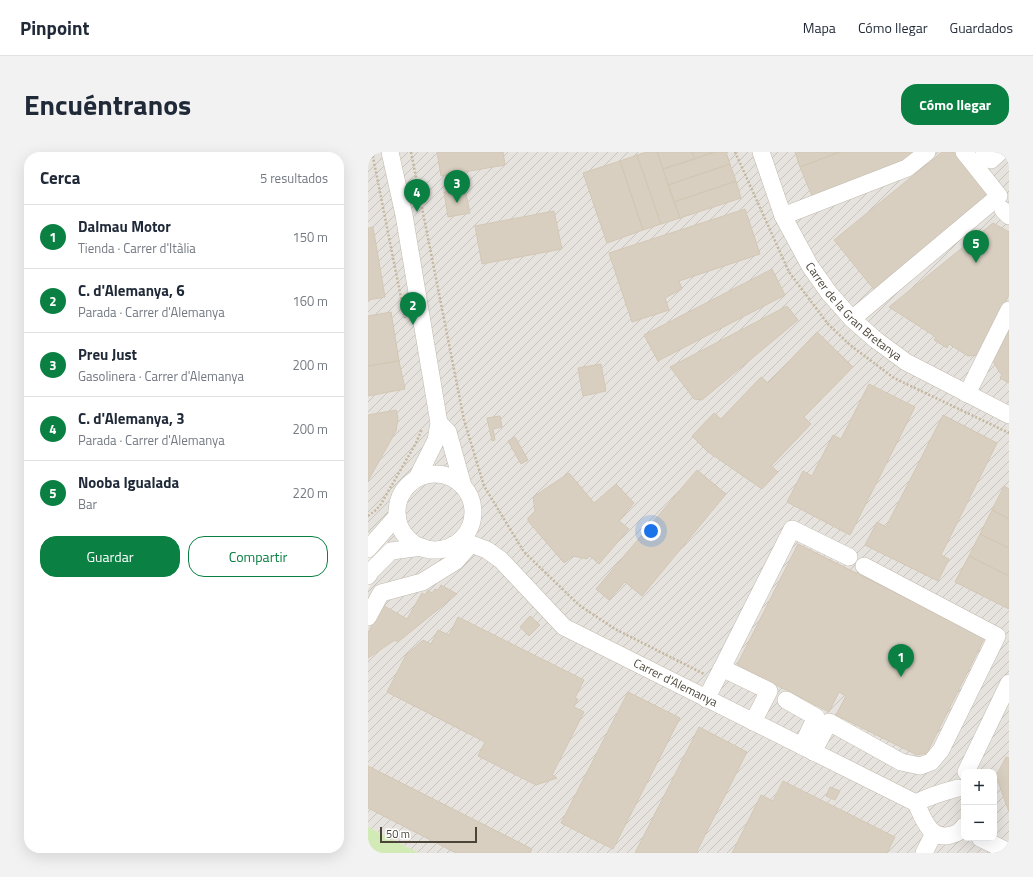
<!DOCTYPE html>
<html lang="es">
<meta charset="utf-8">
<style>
body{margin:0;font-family:"Titillium Web",sans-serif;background:#f2f2f3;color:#1f2937}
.controls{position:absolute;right:12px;bottom:12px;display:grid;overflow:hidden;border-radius:8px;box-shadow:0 4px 16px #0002}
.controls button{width:36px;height:36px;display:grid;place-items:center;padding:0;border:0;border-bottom:1px solid #e0e1e3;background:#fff;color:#1f2937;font:20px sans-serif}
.scale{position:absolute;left:12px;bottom:10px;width:97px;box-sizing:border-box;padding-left:4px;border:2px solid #4b4439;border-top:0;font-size:11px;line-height:14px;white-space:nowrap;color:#4b4439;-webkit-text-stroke:3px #fff;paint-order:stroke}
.you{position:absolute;left:283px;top:379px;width:14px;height:14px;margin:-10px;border:3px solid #fff;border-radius:50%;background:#1a73e8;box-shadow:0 0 0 6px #1a73e833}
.badge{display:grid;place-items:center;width:26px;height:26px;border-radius:50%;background:#0b8043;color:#fff;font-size:13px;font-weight:700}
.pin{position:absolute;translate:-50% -33px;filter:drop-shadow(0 1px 2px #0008)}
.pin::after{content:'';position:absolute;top:21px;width:14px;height:12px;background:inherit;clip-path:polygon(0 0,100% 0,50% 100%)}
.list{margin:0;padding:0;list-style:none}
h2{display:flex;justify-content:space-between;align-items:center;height:52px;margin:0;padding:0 16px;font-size:17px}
h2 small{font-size:13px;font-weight:400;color:#747a83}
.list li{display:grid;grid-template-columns:26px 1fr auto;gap:12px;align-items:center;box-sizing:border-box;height:64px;padding:0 16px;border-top:1px solid #e0e1e3}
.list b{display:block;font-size:15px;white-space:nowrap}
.list p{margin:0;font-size:13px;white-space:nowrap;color:#747a83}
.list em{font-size:13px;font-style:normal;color:#747a83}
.actions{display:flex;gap:8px;padding:12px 16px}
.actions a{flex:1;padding:9px 0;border:1px solid #0b8043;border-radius:16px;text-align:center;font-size:14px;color:#0b8043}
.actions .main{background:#0b8043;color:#fff}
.map{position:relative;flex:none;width:641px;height:701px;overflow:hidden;border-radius:16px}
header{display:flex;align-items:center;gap:24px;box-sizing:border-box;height:56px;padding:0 20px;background:#fff;border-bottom:1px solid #e0e1e3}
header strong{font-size:19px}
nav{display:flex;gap:22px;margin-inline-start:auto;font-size:14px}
.intro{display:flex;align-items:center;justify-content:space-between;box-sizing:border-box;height:96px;padding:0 24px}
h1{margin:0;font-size:28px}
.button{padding:10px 18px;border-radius:16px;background:#0b8043;color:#fff;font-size:14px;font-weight:700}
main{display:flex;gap:24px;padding:0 24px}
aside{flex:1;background:#fff;border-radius:16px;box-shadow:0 4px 16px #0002}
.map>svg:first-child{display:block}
</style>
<header>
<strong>Pinpoint</strong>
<nav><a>Mapa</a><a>Cómo llegar</a><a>Guardados</a></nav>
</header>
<div class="intro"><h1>Encuéntranos</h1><a class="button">Cómo llegar</a></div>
<main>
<aside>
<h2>Cerca<small>5 resultados</small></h2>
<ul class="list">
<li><span class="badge">1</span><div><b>Dalmau Motor</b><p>Tienda · Carrer d'Itàlia</p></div><em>150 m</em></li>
<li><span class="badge">2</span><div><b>C. d'Alemanya, 6</b><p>Parada · Carrer d'Alemanya</p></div><em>160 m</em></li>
<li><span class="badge">3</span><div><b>Preu Just</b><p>Gasolinera · Carrer d'Alemanya</p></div><em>200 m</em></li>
<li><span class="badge">4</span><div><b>C. d'Alemanya, 3</b><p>Parada · Carrer d'Alemanya</p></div><em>200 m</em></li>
<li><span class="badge">5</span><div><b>Nooba Igualada</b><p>Bar</p></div><em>220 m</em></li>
</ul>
<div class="actions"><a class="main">Guardar</a><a>Compartir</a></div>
</aside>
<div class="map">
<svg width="641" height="701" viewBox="0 0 641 701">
<defs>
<pattern id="industrial-furrows" width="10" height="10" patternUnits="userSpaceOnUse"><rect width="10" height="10" fill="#e6e2dd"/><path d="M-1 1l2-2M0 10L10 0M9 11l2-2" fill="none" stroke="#c7c3be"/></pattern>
</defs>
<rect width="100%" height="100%" fill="#f6f3ec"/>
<path fill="url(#industrial-furrows)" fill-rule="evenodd" d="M0,0H641V701H51L0,675V437L13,414L20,390L0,381ZM596,620H626V686H596Z"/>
<path fill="#d2eab5" d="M0,675L51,701H0Z"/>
<path fill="#d8cfc1" stroke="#d3c7b4" d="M69,0H135L137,13L73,24Z
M279,0H289L312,66L293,72L269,3Z
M289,0H324L327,7L295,17Z
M324,0H346L327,7Z
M346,0H358L362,12L300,33L295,17Z
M427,0H472L432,15Z
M472,0H556L554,2L444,44L432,15Z
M574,0H588L625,45L508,140L466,88Z
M269,3L293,72L275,78L252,9Z
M252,9L275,78L239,91L215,21Z
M362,12L368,29L306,50L300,33Z
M368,29L373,46L312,66L306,50Z
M97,37L102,61L80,65L76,40Z
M377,57L392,102L311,129L314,137L297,146L301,158L264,170L241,101Z
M186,59L194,97L114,112L107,74Z
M625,71L641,80V143L611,203L600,204L581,192L579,196L566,188L568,185L521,155Z
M5,75L17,145L0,148V76Z
M404,117L417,143L290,209L276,183Z
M419,154L430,168L334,248L326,247L302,215Z
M23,160L31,209L0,214V164Z
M641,178V231L632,226L634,222L632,221L625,209Z
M449,180L485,215L436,265L443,272L403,314L410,320L394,337L339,299L324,284L346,261L353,267L393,225L400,231Z
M31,209L37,237L0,244V214Z
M233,212L238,239L215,244L210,216Z
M501,232L547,255L482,383L419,350L435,319L444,324L465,283L473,287Z
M28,258L30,266L28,279L0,329V263Z
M575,263L629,291L573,403L581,407L570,429L497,393L509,370L518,375Z
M132,264L134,275L125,277L127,288L124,289L119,266Z
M147,285L160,308L153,312L140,289Z
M329,318L358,342L274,444L257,430L241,448L228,437Z
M201,321L226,351L248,332L266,351L251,369L261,377L231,412L222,404L219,407L205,404L196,411L160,369V366L167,359L165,345Z
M636,334L641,337V367L624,358Z
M624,358L641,367V396L612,382Z
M612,382L641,396V424L601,404Z
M430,392L617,485L559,601L549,603L468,563L478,544L471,540L461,560L369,513Z
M601,404L641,424V457L587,430Z
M73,433L89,442L30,490L27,488L0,506V482L13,452L39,467L54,441L57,443L60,438L64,441L67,437L70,438Z
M162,464L172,473L161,484L152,475Z
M90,465L216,528L207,546L210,547L206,555L216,560L184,623L189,626L168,633L110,604L117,590L19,540L38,503L55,488L63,492L70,478L81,483Z
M260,540L312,566L245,697L193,671Z
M331,575L379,600L328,701H267Z
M638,605L641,606V660L628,624Z
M0,614L164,697L162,701H88L0,656Z
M415,629L527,685L519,701H364L393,643L405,649Z
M462,635L472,639L467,648L458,644Z"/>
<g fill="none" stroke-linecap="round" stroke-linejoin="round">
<g stroke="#c2bbae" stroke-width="18">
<g id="minor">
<path d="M22,0L36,63L71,271L68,288L49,326"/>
<path id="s1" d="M393,0L415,64L442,114L461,141L484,167L508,188L538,210L641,263"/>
<path d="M616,0L623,8L632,0"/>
<path d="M635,58L641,64"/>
<path d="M415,64L539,16L559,0"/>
<path d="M484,167L631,44L596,0"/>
<path d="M599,242L641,158"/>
<path d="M71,271L80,280L95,334"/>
<circle cx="67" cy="360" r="38"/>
<path id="s2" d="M85,393L103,392L119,398L133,408L196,475L548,651"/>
<path d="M0,397L29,364"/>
<path d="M0,424L3,419L23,399L54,395"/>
<path d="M0,465L13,441L54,430L88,409L103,392"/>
<path d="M354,516L424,377L481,405"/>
<path d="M338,547L354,516L401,539L385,570"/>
<path d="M418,548L448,565L434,594"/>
<path d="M445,600L461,570L533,610L552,614L563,610L573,598L629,484L496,414"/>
<path d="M598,620L641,531"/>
<path d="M548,651C555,666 562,689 583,683C588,682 593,679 596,674"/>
<path d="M548,651C561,644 575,640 590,636"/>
<path d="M612,686L641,700"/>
<path d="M556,701L566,681"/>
</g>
</g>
<path stroke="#c4b79f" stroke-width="2.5" stroke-dasharray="2 2" stroke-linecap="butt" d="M4,0L37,166
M43,0L96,268L116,334L156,400L211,453L247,477L336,522
M367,0L421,120L460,172L482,193L526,226L641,281
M0,364L8,358L13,352L48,291L54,277"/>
<use href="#minor" stroke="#fff" stroke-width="17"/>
</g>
<g text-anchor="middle" stroke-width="3" stroke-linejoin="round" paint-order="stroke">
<g font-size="12" fill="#4b4439" stroke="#fff">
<text dy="4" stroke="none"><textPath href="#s1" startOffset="188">Carrer de la Gran Bretanya</textPath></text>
<text dy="4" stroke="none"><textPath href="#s2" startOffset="269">Carrer d'Alemanya</textPath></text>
</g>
</g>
</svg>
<div class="controls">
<button>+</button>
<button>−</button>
</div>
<div class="scale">50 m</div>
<div class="you"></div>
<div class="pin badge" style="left:533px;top:525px">1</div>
<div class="pin badge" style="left:45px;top:173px">2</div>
<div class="pin badge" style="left:89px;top:51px">3</div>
<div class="pin badge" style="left:49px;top:60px">4</div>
<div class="pin badge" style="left:608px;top:111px">5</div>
</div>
</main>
